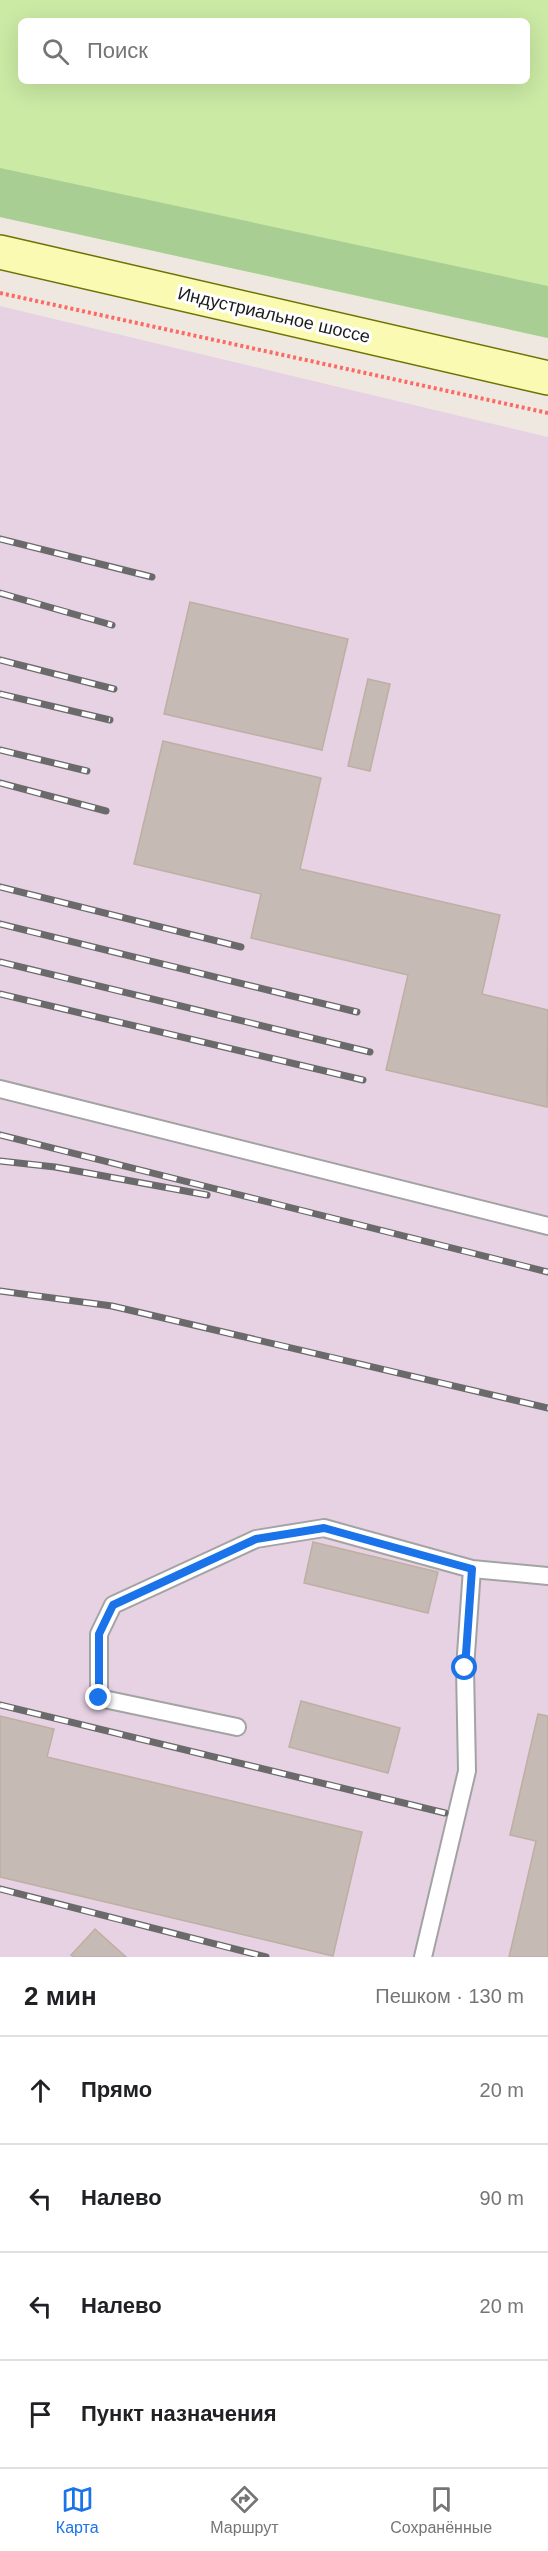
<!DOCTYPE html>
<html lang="ru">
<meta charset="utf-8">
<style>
body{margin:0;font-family:Helvetica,sans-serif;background:#f2f2f2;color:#202124}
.stop{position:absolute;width:18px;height:18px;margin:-14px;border:4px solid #1a73e8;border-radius:50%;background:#fff}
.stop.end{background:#1a73e8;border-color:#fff;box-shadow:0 2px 6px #0008}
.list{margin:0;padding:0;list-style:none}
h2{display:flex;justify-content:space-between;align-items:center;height:78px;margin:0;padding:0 24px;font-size:26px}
h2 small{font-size:20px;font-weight:400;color:#757577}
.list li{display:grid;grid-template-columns:39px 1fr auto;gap:18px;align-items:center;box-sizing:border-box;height:108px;padding:0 24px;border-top:2px solid #e0e0e0}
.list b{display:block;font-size:22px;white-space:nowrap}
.list em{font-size:20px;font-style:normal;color:#757577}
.icon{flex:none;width:33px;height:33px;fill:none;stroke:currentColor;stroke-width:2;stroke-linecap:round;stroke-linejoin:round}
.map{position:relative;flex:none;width:548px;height:1957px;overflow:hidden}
.search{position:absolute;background:#fff;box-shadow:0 6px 24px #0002;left:18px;right:18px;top:18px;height:66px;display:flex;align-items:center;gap:15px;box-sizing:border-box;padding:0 21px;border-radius:9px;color:#757577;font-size:22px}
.sheet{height:510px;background:#fff}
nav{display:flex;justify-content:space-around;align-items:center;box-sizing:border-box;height:84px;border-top:2px solid #e0e0e0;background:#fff;font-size:16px;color:#757577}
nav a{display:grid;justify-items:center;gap:3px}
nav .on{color:#1a73e8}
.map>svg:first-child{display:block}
</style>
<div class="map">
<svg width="548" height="1957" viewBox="0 0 548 1957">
<rect width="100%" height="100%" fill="#eee8e1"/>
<path fill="#e7d2e4" d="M0,306L548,437V1957H0Z"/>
<path fill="#cbeaa4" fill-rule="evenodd" d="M0,0H548V338L0,217ZM21,21H527V81H21Z"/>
<path fill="#a9ce94" d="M0,168L548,286V338L0,217Z"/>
<path fill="#c5bab4" stroke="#bfaea3" stroke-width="1.5" d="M190,602L348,639L322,750L164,714Z
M368,679L390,684L370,771L348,766Z
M163,741L321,778L300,869L500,915L482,994L548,1010L547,1107L386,1070L408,975L251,938L261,894L134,864Z
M313,1542L438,1572L428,1613L304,1583Z
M301,1701L400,1728L388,1773L289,1747Z
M538,1714L548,1716V1957H509L536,1841L510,1835Z
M0,1716L54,1729L47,1757L362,1832L333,1956L0,1877Z
M95,1929L126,1957H74L71,1955Z"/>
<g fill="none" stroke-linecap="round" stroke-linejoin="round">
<g stroke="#a3a3a3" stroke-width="20">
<path id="service" d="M0,1089L548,1226
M237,1727L99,1698V1634L113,1605L256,1539L324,1528L472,1569L548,1576
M423,1957L467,1771L465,1668L472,1569"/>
</g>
<g stroke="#6e7302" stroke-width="36">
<path id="secondary" d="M0,252L548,378"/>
</g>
<path stroke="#fd6963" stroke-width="4" stroke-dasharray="3 3" stroke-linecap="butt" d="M0,293L548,413"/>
<use href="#service" stroke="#fff" stroke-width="16"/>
<use href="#secondary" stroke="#fbfab2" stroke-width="33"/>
<g stroke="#6a6a6a" stroke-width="7">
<path id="rail" d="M0,539L152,577
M0,593L112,625
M0,660L114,689
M0,694L110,720
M0,750L87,771
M0,783L106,811
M0,887L241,947
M0,924L357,1012
M0,962L370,1052
M0,994L363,1080
M0,1135L548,1272
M0,1161L55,1167L207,1195
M0,1291L112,1306L548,1408
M0,1705L445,1813
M0,1889L266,1957"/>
</g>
<use href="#rail" stroke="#fff" stroke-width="4.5" stroke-dasharray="14" stroke-linecap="butt"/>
</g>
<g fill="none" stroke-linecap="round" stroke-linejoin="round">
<path stroke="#1a73e8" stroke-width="8" d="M99,1698V1634L113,1605L256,1539L324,1528L472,1569L465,1668"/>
</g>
<g text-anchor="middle" stroke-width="6" stroke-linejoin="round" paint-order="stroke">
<g font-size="18" fill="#1c1c1c" stroke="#fff">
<text transform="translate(274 315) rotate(13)" y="6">Индустриальное шоссе</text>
</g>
</g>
</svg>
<div class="stop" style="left:465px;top:1668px"></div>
<div class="stop end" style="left:99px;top:1698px"></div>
<div class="search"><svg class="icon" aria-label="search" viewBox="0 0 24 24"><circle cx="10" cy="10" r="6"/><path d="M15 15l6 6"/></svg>Поиск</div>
</div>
<section class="sheet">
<h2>2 мин<small>Пешком · 130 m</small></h2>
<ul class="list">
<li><svg class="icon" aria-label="ahead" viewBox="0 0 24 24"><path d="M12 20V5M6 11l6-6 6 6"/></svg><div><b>Прямо</b></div><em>20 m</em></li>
<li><svg class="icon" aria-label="left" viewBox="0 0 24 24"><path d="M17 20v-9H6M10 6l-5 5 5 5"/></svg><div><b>Налево</b></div><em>90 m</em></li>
<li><svg class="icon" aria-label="left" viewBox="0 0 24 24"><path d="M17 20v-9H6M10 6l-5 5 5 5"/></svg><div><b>Налево</b></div><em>20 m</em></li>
<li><svg class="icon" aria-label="arrive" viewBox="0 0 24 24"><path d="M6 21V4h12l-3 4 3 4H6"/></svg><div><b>Пункт назначения</b></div></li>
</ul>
</section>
<nav>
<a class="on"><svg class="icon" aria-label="map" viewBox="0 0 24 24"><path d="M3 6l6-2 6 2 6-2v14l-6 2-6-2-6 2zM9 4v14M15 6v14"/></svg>Карта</a>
<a><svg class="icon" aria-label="directions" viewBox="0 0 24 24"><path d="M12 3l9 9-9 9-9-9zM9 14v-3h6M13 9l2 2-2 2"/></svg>Маршрут</a>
<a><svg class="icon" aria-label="saved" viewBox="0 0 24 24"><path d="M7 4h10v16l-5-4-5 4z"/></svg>Сохранённые</a>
</nav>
